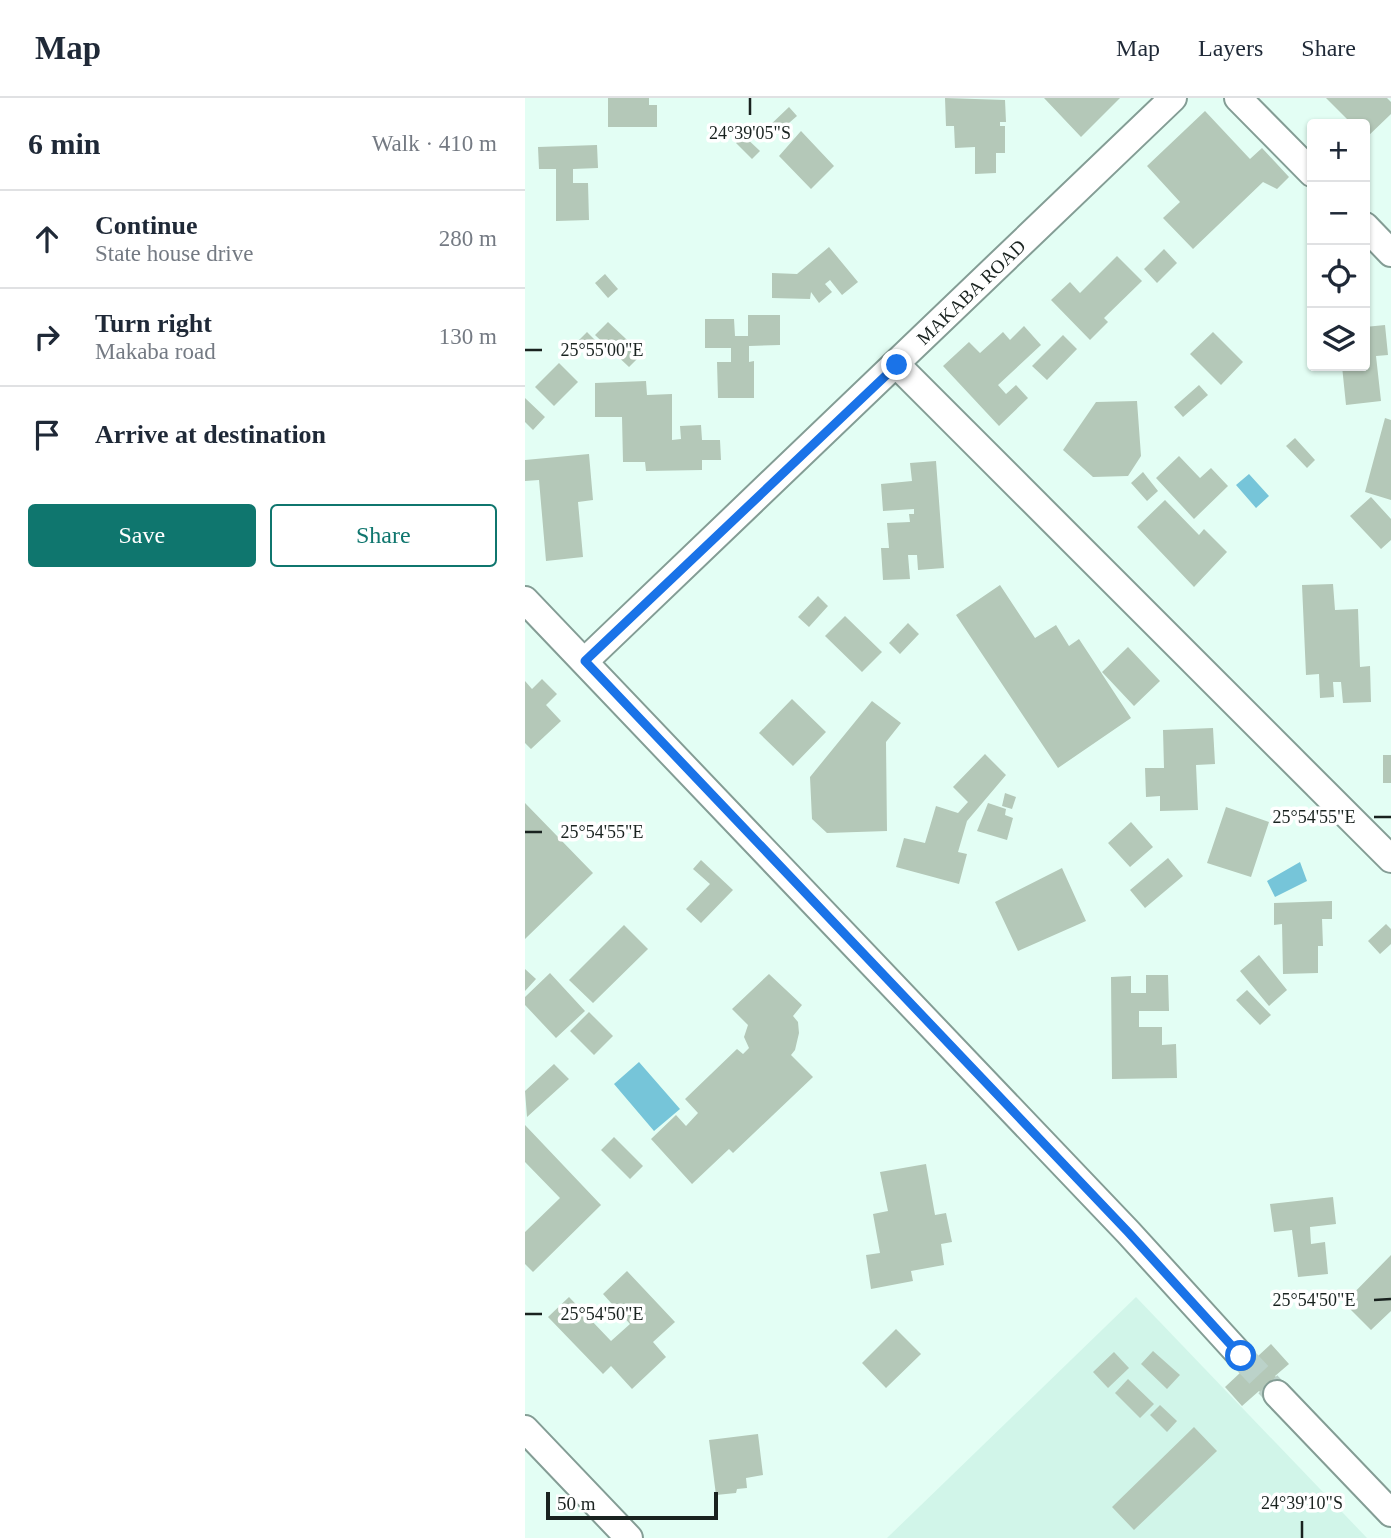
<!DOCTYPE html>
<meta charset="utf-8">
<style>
body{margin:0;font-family:Georgia,serif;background:#f6f6f7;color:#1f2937}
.controls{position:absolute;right:21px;top:21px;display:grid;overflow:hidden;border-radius:7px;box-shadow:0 2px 5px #0004}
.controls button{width:63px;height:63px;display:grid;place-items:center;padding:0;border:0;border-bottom:2px solid #e0e1e3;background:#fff;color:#1f2937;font:35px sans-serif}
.scale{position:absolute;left:21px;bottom:18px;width:172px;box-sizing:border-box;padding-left:7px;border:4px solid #19221f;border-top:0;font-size:19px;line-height:24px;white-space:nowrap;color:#19221f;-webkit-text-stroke:5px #fff;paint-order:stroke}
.stop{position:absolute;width:21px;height:21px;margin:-16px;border:5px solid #1a73e8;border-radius:50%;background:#fff}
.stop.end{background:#1a73e8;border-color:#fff;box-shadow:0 2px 7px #0008}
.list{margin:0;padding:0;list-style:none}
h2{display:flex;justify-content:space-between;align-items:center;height:91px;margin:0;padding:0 28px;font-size:30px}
h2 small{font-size:23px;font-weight:400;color:#747a83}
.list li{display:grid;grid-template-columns:46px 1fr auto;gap:21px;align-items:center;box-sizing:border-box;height:98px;padding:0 28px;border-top:2px solid #e0e1e3}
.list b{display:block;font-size:26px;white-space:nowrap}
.list p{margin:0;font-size:23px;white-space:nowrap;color:#747a83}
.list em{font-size:23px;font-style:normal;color:#747a83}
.actions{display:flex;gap:14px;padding:21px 28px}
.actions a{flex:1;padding:16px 0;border:2px solid #0f766e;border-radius:7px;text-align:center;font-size:24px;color:#0f766e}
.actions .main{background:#0f766e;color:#fff}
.icon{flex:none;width:38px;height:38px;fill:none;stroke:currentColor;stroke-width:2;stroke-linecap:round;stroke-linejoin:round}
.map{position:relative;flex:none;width:866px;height:1440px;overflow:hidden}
header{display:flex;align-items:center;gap:42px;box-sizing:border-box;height:98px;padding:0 35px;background:#fff;border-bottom:2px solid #e0e1e3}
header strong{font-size:33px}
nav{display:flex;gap:38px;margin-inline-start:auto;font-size:24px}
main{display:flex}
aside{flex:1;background:#fff}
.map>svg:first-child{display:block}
</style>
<header>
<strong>Map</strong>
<nav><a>Map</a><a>Layers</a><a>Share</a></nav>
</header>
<main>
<aside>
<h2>6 min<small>Walk · 410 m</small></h2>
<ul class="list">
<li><svg class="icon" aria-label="ahead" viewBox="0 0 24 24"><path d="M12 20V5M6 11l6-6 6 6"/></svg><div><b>Continue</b><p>State house drive</p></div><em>280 m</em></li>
<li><svg class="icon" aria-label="right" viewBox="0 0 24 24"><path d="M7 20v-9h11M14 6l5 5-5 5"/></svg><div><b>Turn right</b><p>Makaba road</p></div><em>130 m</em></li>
<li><svg class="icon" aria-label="arrive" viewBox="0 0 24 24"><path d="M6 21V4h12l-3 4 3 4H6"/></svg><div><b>Arrive at destination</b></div></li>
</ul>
<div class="actions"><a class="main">Save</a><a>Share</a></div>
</aside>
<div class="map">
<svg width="866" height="1440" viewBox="0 0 866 1440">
<rect width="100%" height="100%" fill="#e3fef4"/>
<path fill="#d1f5e9" d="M611,1199L842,1440H362Z"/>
<path fill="#76c5d9" d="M724,376L744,398L731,410L711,387Z
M775,764L782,783L750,799L742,783Z
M114,964L155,1011L129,1033L89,986Z"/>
<path fill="#b4c8b8" d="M83,0H124V7H132V29H83Z
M420,0L480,2L481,24H475V28H480V55H471V75L450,76V49L430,50L429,28H421Z
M519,0H595L556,39Z
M801,0H862L866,4V16L840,41V26H827Z
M264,9L272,18L249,38L242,30Z
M680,13L725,61L737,50L764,79L752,91L738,84L668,151L638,120L655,104L622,68Z
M276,33L309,68L286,91L254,58Z
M218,37L235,53L227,61L211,45Z
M72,47L73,70L48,71V85H63L64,122L31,123V71H14L13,49Z
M304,149L333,184L317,197L305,182L300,186L307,194L294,205L286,194L285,201L247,200V175L272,176Z
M639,151L652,165L632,185L619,171Z
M592,158L617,183L579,220L583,224L565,242L526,202L545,184L555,195Z
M80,176L93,191L83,200L70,185Z
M223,217H255V247L224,248V264L229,263V300H193L192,264H206V250H180V221H209L210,238H223Z
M83,224L117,256L104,269L70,237Z
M860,227L863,257L851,258L856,303L821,307L817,268H840V229Z
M499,228L516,247L473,287L481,296L491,287L503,300L474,328L418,268L444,244L455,255L478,234L485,242Z
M62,234L74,246L65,255L53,243Z
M688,234L718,264L696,287L665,256Z
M538,237L552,251L522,282L507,268Z
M34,265L53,284L29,308L10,289Z
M121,283L122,297L147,296V342L156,341L155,328L176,327L177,342H195L196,362H177V372L121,373L120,364H98L97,319H70V285Z
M674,287L683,297L658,319L649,309Z
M0,300L20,319L8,332L0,324Z
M612,303L616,358L603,378L568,379L538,352L571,304Z
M860,320L866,322V402L840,394Z
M770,340L790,362L782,370L761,348Z
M64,356L68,402L53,404L58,459L21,463L14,382L0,383V362Z
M654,358L675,380L686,370L703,388L669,421L631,380Z
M411,363L419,470L393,472L392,457H383L385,481L358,482L356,450H364L362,425L385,424L384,416H389V411L358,413L356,386L387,383L385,365Z
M618,374L633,393L622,403L606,385Z
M846,399L866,421V442L856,451L825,418Z
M640,402L674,437L679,431L702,454L669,489L612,429Z
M808,486L810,512L833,511L835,569L845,568L846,604L818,605L816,584H808L809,599L795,600L794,576L781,577L777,487Z
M475,487L510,540L531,527L544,548L554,541L606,620L533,670L431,517Z
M293,498L303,508L284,529L273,519Z
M320,518L357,554L337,574L300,538Z
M383,525L394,536L375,556L364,545Z
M603,549L635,583L609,608L577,574Z
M17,581L32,596L21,607L36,623L6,651L0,645V583L7,591Z
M267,601L301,634L268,668L234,635Z
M347,603L376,625L361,644L362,733L302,735L287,721L285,679Z
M688,630L690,666L671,667L673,712L635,713V698L621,699L620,670H639L638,632Z
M460,656L481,677L442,723L433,754L442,756L434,786L371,769L379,740L400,745L411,708L433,715L443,704L428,689Z
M858,657H866V685H858Z
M480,695L491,699L487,711L477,708Z
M0,705L68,775L0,841Z
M463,705L481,711L480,717L488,720L482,742L452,733Z
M701,709L744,724L726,779L682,765Z
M606,724L628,749L605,769L583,745Z
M643,760L658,778L620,810L605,792Z
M176,762L208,792L176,825L161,811L185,786L168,771Z
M537,770L561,823L493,853L470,804Z
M807,803V821H797L798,848H793V875L758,876L757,826L749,827V805Z
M861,826L866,831V846L855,856L843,843Z
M99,827L123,851L68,905L44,882Z
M734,857L762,892L744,908L715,873Z
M0,871L11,881L0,893Z
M25,875L60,913L31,940L0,907V899Z
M244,876L277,907L268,918L273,924L274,935L270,952L266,957L288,979L208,1055L204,1051L167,1086L126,1041L151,1017L161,1028L173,1015L160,1001L212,951L218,956L224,950L219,939L223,927L207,911Z
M621,877H643L644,913H614V929H637V947L651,946L652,980L587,981L586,879L606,878V895H621Z
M722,892L746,917L735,927L711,902Z
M64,914L88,938L69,957L45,933Z
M29,966L44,981L2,1019L0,993Z
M0,1027L76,1107L8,1174L0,1166V1134L35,1100L0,1064Z
M89,1039L118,1068L105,1081L76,1052Z
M401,1066L410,1117L421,1115L427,1144L416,1146L419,1167L386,1173L388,1183L346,1191L341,1157L355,1155L348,1116L363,1113L355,1074Z
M808,1099L811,1126L785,1129L786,1146L800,1144L803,1176L773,1179L767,1132L749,1134L745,1106Z
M866,1157V1213L846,1232L819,1205Z
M102,1173L150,1224L128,1244L141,1259L107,1291L86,1268L78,1276L23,1219L44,1199L86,1243L105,1226L78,1196Z
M371,1231L396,1256L361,1290L337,1265Z
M746,1246L764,1266L750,1278L758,1285L742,1301L734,1293L717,1308L700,1289L716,1274L706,1264L722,1248L732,1259Z
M628,1253L655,1277L642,1291L616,1266Z
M589,1254L604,1270L583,1290L568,1274Z
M603,1281L629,1306L615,1320L590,1295Z
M635,1307L652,1323L642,1334L625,1317Z
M669,1329L692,1353L609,1432L587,1409Z
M233,1336L238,1377L221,1380L222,1390L212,1391L211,1395L191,1397L184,1342Z"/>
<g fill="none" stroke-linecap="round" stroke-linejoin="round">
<path stroke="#bbd2c9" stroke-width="26" stroke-dasharray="26 13" stroke-linecap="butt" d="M716,1258L752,1296"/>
<g stroke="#849d95" stroke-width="30">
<g id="street">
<path d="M713,0L787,75"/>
<path d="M840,128L866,155"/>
<path d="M372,267L866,761"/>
<path d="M0,502L603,1134L716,1258"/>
<path id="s1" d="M60,563L648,0"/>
<path d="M752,1296L866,1415"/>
<path d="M0,1331L104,1440"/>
</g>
</g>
<use href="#street" stroke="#fff" stroke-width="26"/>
</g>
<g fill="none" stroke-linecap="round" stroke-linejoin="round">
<path stroke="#1a73e8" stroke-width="9" d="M372,267L60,563L603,1134L716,1258"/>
</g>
<path fill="none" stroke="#19221f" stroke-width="2.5" d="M225,0V17M0,252H17M849,719H866M0,734H17M849,1202L866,1201M0,1216H17M777,1423V1440"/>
<g text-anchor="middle" stroke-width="7" stroke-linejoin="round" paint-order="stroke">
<g font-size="19" fill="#19221f" stroke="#fff">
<text dy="7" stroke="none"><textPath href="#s1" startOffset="534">MAKABA ROAD</textPath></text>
</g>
</g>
<g font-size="18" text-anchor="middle" fill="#19221f" stroke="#fff" stroke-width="7" stroke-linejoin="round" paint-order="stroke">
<text x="225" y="41">24°39'05"S</text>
<text x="77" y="258">25°55'00"E</text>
<text x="789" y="725">25°54'55"E</text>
<text x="77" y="740">25°54'55"E</text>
<text x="789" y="1208">25°54'50"E</text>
<text x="77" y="1222">25°54'50"E</text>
<text x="777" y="1411">24°39'10"S</text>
</g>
</svg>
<div class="controls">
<button>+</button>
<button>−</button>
<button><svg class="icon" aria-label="locate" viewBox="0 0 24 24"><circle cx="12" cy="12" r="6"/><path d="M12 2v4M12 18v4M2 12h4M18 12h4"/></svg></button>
<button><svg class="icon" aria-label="layers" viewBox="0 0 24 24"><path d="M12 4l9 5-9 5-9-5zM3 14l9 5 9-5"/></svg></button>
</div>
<div class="scale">50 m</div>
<div class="stop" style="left:716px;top:1258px"></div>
<div class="stop end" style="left:372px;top:267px"></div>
</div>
</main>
